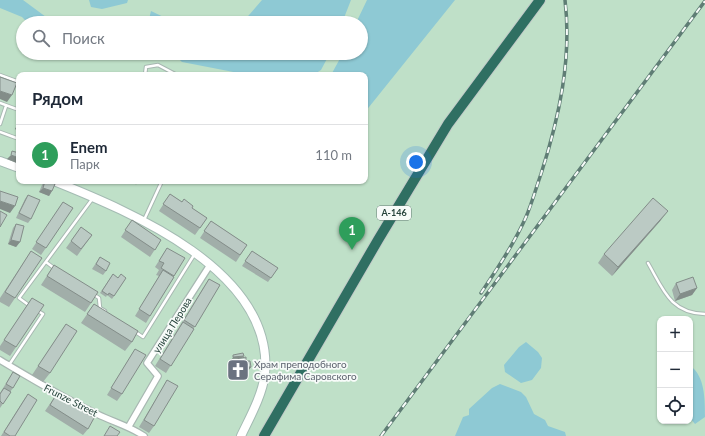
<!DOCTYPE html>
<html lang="ru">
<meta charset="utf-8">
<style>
body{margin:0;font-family:Lato,sans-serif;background:#f2f2f3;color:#1f2937}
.controls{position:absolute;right:12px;bottom:12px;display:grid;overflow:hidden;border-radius:8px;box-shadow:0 1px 3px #0004}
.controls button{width:36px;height:36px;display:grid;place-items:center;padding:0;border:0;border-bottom:1px solid #e0e1e3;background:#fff;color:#1f2937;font:20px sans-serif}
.you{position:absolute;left:416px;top:162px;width:14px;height:14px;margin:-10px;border:3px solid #fff;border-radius:50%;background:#1a73e8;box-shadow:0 0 0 6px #1a73e833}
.badge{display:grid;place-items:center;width:26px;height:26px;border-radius:50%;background:#7f5249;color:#fff;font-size:13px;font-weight:700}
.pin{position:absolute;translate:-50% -33px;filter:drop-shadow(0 1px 2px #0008)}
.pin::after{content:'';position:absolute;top:21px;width:14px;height:12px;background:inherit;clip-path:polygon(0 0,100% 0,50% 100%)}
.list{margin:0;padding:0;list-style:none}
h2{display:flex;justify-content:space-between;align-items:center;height:52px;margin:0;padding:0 16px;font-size:17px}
h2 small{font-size:13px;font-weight:400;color:#747a83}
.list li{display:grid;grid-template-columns:26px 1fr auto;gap:12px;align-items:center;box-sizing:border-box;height:60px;padding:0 16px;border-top:1px solid #e0e1e3}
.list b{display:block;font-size:15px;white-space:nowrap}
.list p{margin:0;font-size:13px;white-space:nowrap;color:#747a83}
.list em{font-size:13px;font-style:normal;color:#747a83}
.icon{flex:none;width:22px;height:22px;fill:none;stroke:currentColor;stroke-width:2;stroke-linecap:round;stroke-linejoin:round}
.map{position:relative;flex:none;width:705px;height:436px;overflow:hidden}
.search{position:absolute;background:#fff;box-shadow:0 1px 3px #0004;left:16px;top:16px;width:352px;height:44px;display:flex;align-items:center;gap:10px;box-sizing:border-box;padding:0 14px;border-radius:22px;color:#747a83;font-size:15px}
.panel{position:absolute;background:#fff;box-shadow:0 1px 3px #0004;left:16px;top:72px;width:352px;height:112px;border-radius:8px}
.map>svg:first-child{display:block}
</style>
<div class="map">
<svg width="705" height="436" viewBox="0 0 705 436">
<rect width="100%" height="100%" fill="#e6efeb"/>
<path fill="#bfe0c8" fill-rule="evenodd" d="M0,0H705V436H0ZM23,23H361V53H23ZM19,75H365V181H19ZM660,319H690V421H660Z"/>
<path fill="#8ec9d4" d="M0,0H23L46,17L50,16L62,23H28L22,17L0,8Z
M89,0H128L127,3L102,9L91,7Z
M262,0H351L342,23H242Z
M367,0H455L365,112V75H331L343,53H361V23H356Z
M151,11L176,23H148Z
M173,53H330L321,70L313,75H249L182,62Z
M526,342L538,352L542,358L541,368L532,380L521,383L505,372L504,365L519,347Z
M690,366C705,375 705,400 705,417L695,424L690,418Z
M500,384L521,392L526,397L534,414L545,420L548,426L565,432L566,436H455L463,417L469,415V409L492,388Z"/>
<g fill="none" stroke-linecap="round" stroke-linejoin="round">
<g stroke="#a8b8b2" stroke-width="4.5">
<path id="lane" d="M0,75L19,82
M145,75L146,67L158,65L177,75
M0,103L19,110
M0,124L6,106
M0,132L19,139
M133,181L136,182
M144,220L162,181
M46,262L54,268
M648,263C663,289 670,313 705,314
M93,294L99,298L100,308L105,311
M30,306L19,298L93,198
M134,331L143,337L194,255
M9,365L43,314L38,311"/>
</g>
<g stroke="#a8b8b2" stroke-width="8">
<path id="street" d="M0,360C32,379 63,398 97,414C113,422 129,426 144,436
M129,426L158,376L147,363L210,265"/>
</g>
<g stroke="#a4bbb3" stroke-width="10">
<path id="secondary" d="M0,161L19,168
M54,181C131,212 274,271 265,374C262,396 250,417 241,436"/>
</g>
<g stroke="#c2cac8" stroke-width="12">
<path id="highway" d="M264,436L378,240L448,124L540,0"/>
</g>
<use href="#lane" stroke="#fff" stroke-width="2.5"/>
<use href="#street" stroke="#fff" stroke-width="5.5"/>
<use href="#secondary" stroke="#fff" stroke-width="8"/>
<use href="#highway" stroke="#2f6f62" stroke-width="10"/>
<g stroke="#5f7d75" stroke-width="3.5">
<path id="rail" d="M481,293C497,269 514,244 526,217C532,203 536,188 541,174C559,118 572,59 565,0
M381,436L705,1"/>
</g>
<use href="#rail" stroke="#f7fbf9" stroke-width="2" stroke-dasharray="6" stroke-linecap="butt"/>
</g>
<path fill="#a1aea9" d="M19,120V131L15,129Z
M45,181L52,191L49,196L39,192L42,185Z
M170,194L207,218L195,235L159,211Z
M28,195L31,219L28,223L16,218L25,199Z
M63,202L73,208L41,255L32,249Z
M132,220L161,240L150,257L121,237Z
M661,220L612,276L598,263L604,254Z
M211,221L247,245L236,262L200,238Z
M16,224L20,242L16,247L8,244L13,228Z
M81,227L92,235L77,256L66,248Z
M167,248L174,276L146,323L135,316L159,276L156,275L159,270L155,267Z
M31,251L15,298L9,307L0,302V298Z
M252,251L278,268L268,282L242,266Z
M100,257L106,271L103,275L92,269Z
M54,265L91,303L85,312L41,285Z
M113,274L118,278H126L112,299L107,295L106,297L100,293Z
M209,279L220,285L166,373L155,366L203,288Z
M676,283L697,288L692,295L675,301L672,290Z
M32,298L16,347L10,356L0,350V346Z
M94,304L132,342L125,351L81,323Z
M66,324L50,373L43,382L32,375Z
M135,349L122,394L117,401L107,395Z
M231,360L246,361L251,367L244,376L230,378L228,364Z
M13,372V388L10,392H11L0,408V393Z
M167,380L154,426L149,433L139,427L163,387Z
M28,394L15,436H1L23,401Z
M56,395L88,429L83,435L45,411Z"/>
<path fill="#838d89" d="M0,91L12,95L7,102L0,99Z
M19,124V131L15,129Z
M11,155L19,158V164L7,159Z
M43,188L52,191L49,196L39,192Z
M0,201L15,206L10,213L0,209Z
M668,211L661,220L612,276L618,267Z
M11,240L20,242L16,247L8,244Z
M697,288L692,295L675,301L680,294Z
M244,356L242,358L232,359L233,357Z
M247,367H251L248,371L244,372Z
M248,371L244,376L230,378L233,373Z"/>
<path fill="#bbcac4" stroke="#838d89" d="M0,77L17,83L12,95L0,91Z
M12,151L19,153V158L11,155Z
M45,181H47L55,184L52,191L43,188Z
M0,191L18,197L15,206L0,201Z
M170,194L182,202L184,199L193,206L192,208L207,218L200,228L163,204Z
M28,195L40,200L31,219L19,213Z
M653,198L668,211L618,267L604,254Z
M63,202L73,208L46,248L36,242Z
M0,211L7,215L0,227Z
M132,220L161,240L155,250L125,230Z
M211,221L247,245L240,255L204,231Z
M16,224L24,226L20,242L11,240Z
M81,227L92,235L81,249L71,241Z
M167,248L185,258L174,276L161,268L164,263L159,261Z
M31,251L42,258L15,298L5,292Z
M252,251L278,268L271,278L245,261Z
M100,257L110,263L106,271L96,264Z
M54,265L98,292L91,303L47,276Z
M163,270L174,277L150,316L139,309Z
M113,274L118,278L121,274L126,278L114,296L109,293L108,295L102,291Z
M693,277L697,288L680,294L676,283Z
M209,279L220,285L195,327L184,320Z
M32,298L44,305L16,347L4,340Z
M94,304L138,331L132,342L87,314Z
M183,322L194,329L171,366L160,359Z
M66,324L77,331L50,373L38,366Z
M135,349L146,355L122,394L111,388Z
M243,353L244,356L233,357V355Z
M246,357V361H250L251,367H247L248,371L233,373L231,360Z
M13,372L20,376L13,388L6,384Z
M167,380L178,386L154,426L144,420Z
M4,388L11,392L3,404L0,401V394Z
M28,394L37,400L15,436H10L4,432Z
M56,395L94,418L88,429L50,405Z
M110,426L120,432L117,436H104Z"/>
<defs>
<g id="church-square" transform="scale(1.15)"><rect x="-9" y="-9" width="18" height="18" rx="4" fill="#6b7280" stroke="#f7fbf9"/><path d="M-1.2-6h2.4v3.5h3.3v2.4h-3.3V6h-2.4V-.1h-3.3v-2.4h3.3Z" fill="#fff"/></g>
</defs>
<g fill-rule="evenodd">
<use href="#church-square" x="238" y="370"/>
</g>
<g text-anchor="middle" stroke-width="3.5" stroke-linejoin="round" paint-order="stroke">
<rect fill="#f7fbf9" stroke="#637a73" stroke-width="1" x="377" y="206" width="34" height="14" rx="3"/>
<g font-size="9" font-weight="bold" fill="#24423a">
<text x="394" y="216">А-146</text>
</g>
<g font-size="10" fill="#24423a" stroke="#f7fbf9">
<text transform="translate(172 325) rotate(-58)" y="4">улица Перова</text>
<text transform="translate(71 400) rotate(27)" y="4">Frunze Street</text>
</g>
<g font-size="10" fill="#5b616d" stroke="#f7fbf9" text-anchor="start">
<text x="254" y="368">Храм преподобного<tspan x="254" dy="12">Серафима Саровского</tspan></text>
</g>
</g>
</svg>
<div class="controls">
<button>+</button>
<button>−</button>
<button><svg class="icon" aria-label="locate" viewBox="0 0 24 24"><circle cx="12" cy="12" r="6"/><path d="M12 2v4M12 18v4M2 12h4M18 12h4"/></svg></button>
</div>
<div class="you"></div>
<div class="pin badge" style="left:352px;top:250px;background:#2e9e5b">1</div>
<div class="search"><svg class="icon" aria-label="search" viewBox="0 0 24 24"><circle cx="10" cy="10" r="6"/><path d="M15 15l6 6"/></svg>Поиск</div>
<section class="panel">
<h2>Рядом<small></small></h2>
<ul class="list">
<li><span class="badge" style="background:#2e9e5b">1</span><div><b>Enem</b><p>Парк</p></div><em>110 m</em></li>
</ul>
</section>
</div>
